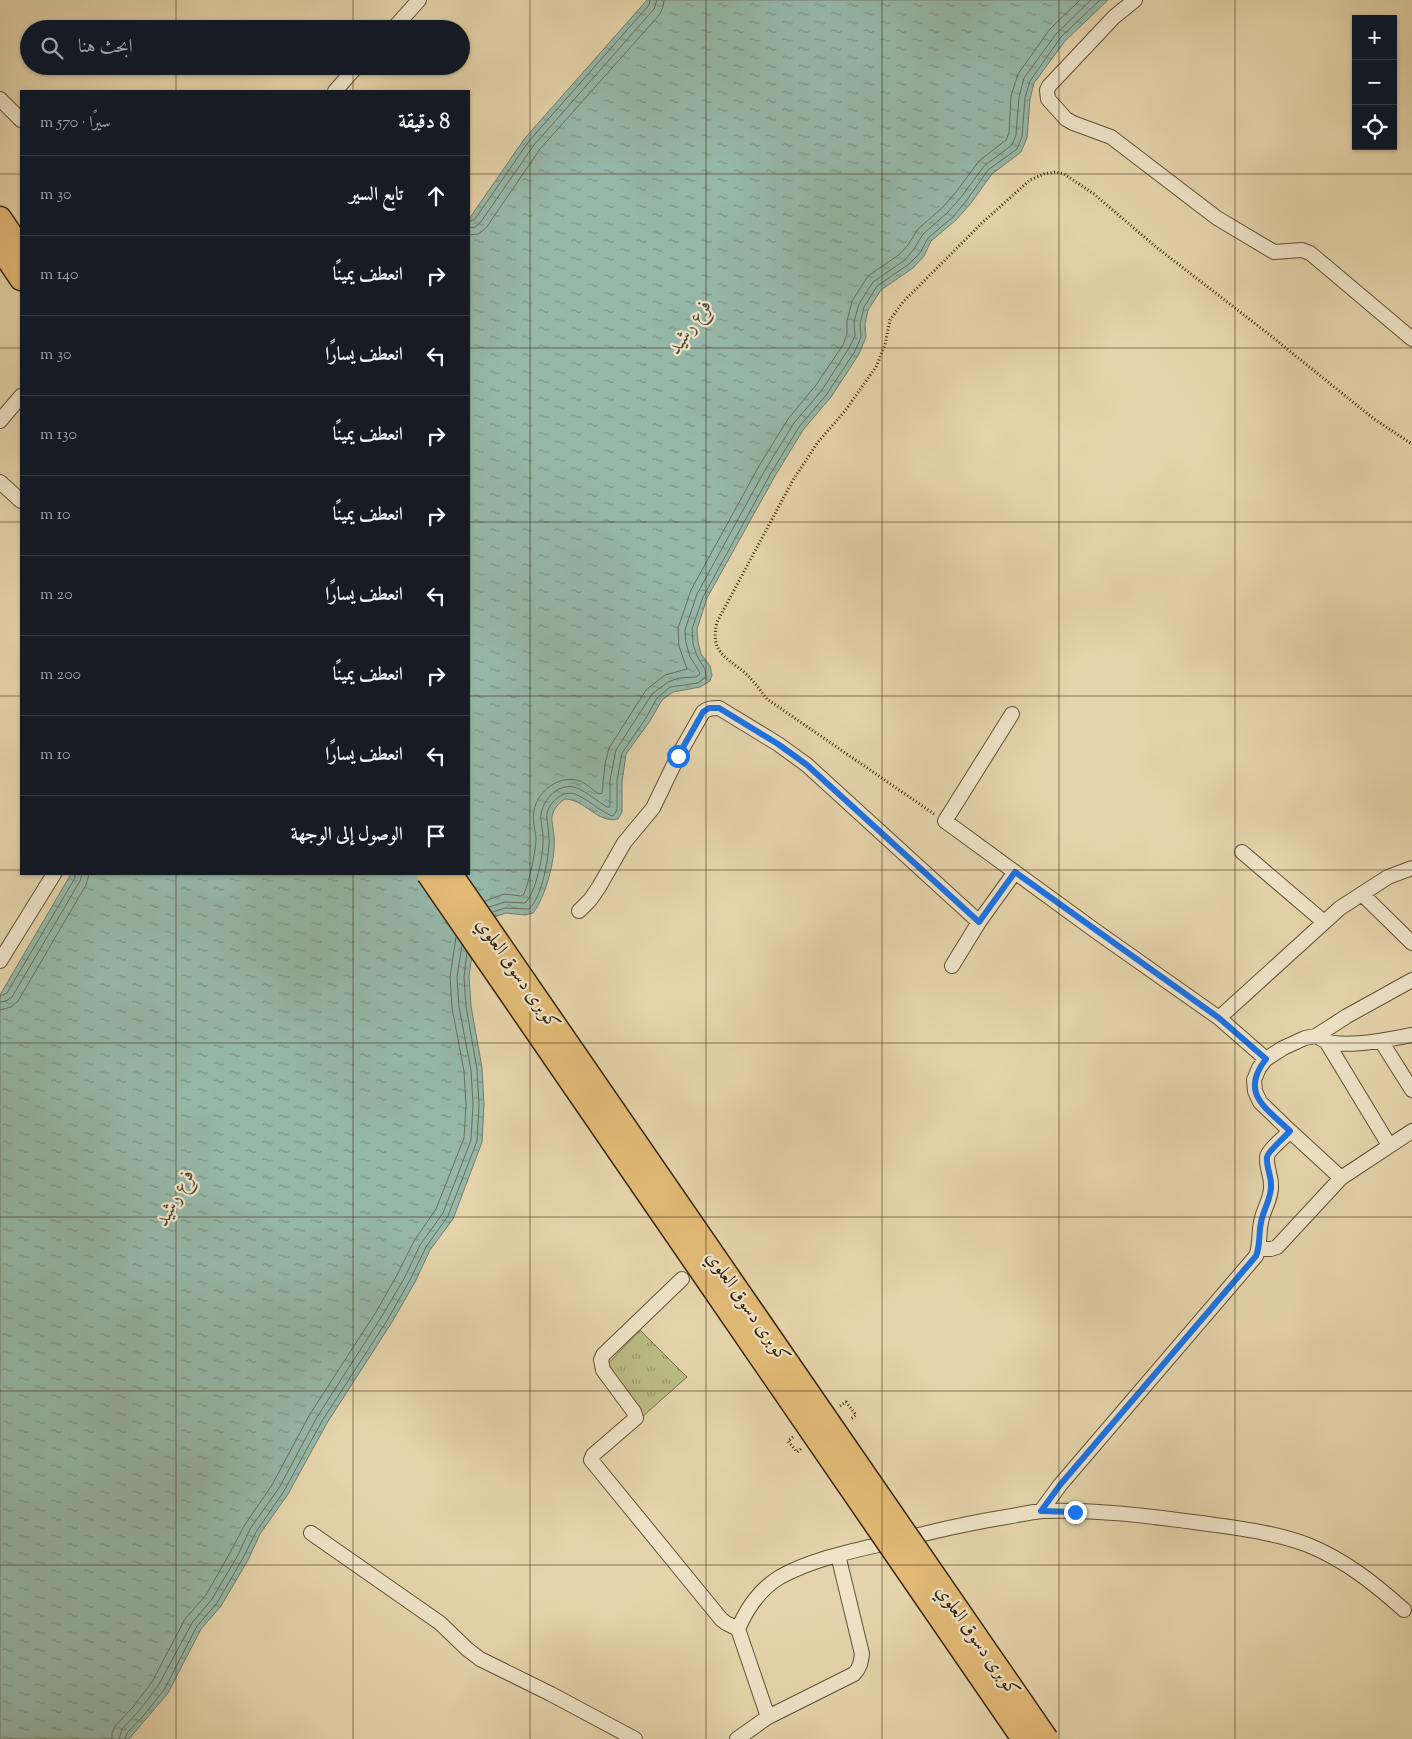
<!DOCTYPE html>
<html lang="ar">
<meta charset="utf-8">
<style>
body{margin:0;font-family:"Sorts Mill Goudy",Amiri,serif;background:#242831;color:#f1f3f6;direction:rtl}
.controls{position:absolute;right:15px;top:15px;display:grid;overflow:hidden;border-radius:0px;box-shadow:0 1px 4px #0004}
.controls button{width:45px;height:45px;display:grid;place-items:center;padding:0;border:0;border-bottom:1px solid #363941;background:#171b24;color:#f1f3f6;font:25px sans-serif}
.stop{position:absolute;width:15px;height:15px;margin:-11px;border:4px solid #1a73e8;border-radius:50%;background:#fff}
.stop.end{background:#1a73e8;border-color:#fff;box-shadow:0 1px 5px #0008}
.list{margin:0;padding:0;list-style:none}
h2{display:flex;justify-content:space-between;align-items:center;height:65px;margin:0;padding:0 20px;font-size:21px}
h2 small{font-size:16px;font-weight:400;color:#9ea1a6}
.list li{display:grid;grid-template-columns:32px 1fr auto;gap:15px;align-items:center;box-sizing:border-box;height:80px;padding:0 20px;border-top:1px solid #363941}
.list b{display:block;font-size:19px;white-space:nowrap}
.list em{font-size:16px;font-style:normal;color:#9ea1a6}
.icon{flex:none;width:28px;height:28px;fill:none;stroke:currentColor;stroke-width:2;stroke-linecap:round;stroke-linejoin:round}
.map{position:relative;flex:none;width:1412px;height:1739px;overflow:hidden;direction:ltr}
.search{position:absolute;background:#171b24;box-shadow:0 1px 4px #0004;left:20px;top:20px;width:450px;height:55px;display:flex;align-items:center;gap:12px;box-sizing:border-box;padding:0 18px;border-radius:28px;color:#9ea1a6;font-size:19px}
.panel{position:absolute;background:#171b24;box-shadow:0 1px 4px #0004;left:20px;top:90px;width:450px;height:785px;border-radius:0px;direction:rtl}
.map>svg:first-child{display:block}
</style>
<div class="map">
<svg width="1412" height="1739" viewBox="0 0 1412 1739">
<defs>
<pattern id="grass-tufts" width="24" height="20" patternUnits="userSpaceOnUse" patternTransform="scale(1.25)"><rect width="24" height="20" fill="#babb85"/><path d="M3 7l-1-3M5 7V3M7 7l1-3M15 17l-1-3M17 17v-4M19 17l1-3" fill="none" stroke="#98986b"/></pattern>
<pattern id="water-ripples" width="26" height="14" patternUnits="userSpaceOnUse" patternTransform="scale(1.25)"><rect width="26" height="14" fill="#96b8a9"/><path d="M2 4q2-2 4 0t4 0M15 11q2-2 4 0t4 0" fill="none" stroke="#7b9588"/></pattern>
</defs>
<rect width="100%" height="100%" fill="#e5d4ab"/>
<filter id="stains"><feTurbulence type="fractalNoise" baseFrequency=".004" numOctaves="4"/><feColorMatrix values="0 0 0 0 .2 0 0 0 0 .09 0 0 0 0 .02 0 0 0 .5 -.17"/></filter>
<radialGradient id="worn" r=".72"><stop offset=".6" stop-color="#630" stop-opacity="0"/><stop offset="1" stop-color="#630" stop-opacity=".3"/></radialGradient>
<path fill="url(#grass-tufts)" stroke="#7a7048" d="M640,1330L687,1377L642,1417L603,1369Z"/>
<path fill="url(#water-ripples)" stroke="#717d6a" d="M647,0H1108L1065,41L1034,83L1030,99L1027,138L1021,152L992,174L971,203L956,220L931,241L924,256L913,268L881,290L868,310L865,324L866,337L859,354L831,397L803,430L775,476L707,598L697,629L698,642L701,654L710,666L712,675L710,681L700,687L673,692L662,700L650,721L626,754L622,782V812L618,819C598,824 584,799 565,799C560,802 555,807 553,813C550,820 554,829 554,836C556,858 546,896 533,913L525,915L506,913L494,917L473,947L469,976L471,1006L482,1068L484,1105L482,1142L453,1219L430,1250L415,1282L392,1322L327,1423L288,1494L260,1534L248,1560L221,1606L201,1629L168,1693L129,1739H0V995L71,874H469V219L525,138Z"/>
<g fill="none" stroke-linecap="round" stroke-linejoin="round">
<path stroke="#686e5a" stroke-width="1" d="M469,222L475,219L529,141L649,5L650,0
M469,228L475,227L480,223L534,145L654,9L657,0
M469,235L478,234L486,228L540,149L660,14L663,7L664,0
M485,901L504,894L521,896L524,894C529,882 536,851 536,838C535,829 532,820 534,811C537,791 560,774 580,781C587,784 593,790 599,794L602,793L605,764L609,748L646,690L665,675L687,669L679,646L678,628L691,590L759,466L788,419L816,385L843,345L847,334V321L852,301L868,276L900,254L908,245L918,229L943,207L956,192L979,161L1006,140L1009,133L1011,96L1018,74L1050,29L1080,0
M489,907L505,902L525,903C536,893 544,853 543,837C543,828 539,819 542,810C546,796 561,782 577,788C587,792 597,801 607,807H610V780L616,750L652,694L668,682L679,678L696,677L700,674L699,671L690,657L686,643L685,630L697,594L765,470L794,423L822,390L849,348L855,336L854,322L859,304L873,282L905,260L914,249L923,234L948,212L962,196L984,166L1012,145L1016,135L1019,97L1024,78L1056,34L1091,0
M493,912L505,908L529,909C542,897 550,855 549,837C549,829 546,821 547,814C549,802 563,790 575,794C588,799 598,810 612,816L614,815L617,810V781L622,753L646,718L657,698L670,687L698,683L706,677L705,669L697,656L693,644L692,629L703,597L771,473L799,427L827,394L855,351L861,337L860,324L864,307L877,286L909,264L920,253L928,238L953,217L967,200L988,170L1017,149L1022,137L1025,98L1030,81L1061,37L1100,0
M0,996L7,993L75,878V874
M0,1002L6,1001L12,997L80,881L82,874
M0,1010L11,1007L18,1001L86,885L89,874
M112,1739V1733L116,1725L133,1707L152,1682L185,1619L206,1595L231,1551L244,1526L272,1485L310,1414L376,1312L398,1273L414,1241L436,1209L464,1138L466,1105L464,1071L452,1008L450,977L456,937
M119,1739L122,1729L139,1711L158,1686L192,1623L212,1599L238,1555L250,1529L279,1488L317,1417L382,1316L405,1277L420,1245L443,1213L471,1140L473,1105L471,1070L459,1007L457,977L462,945
M125,1739L127,1733L144,1715L164,1690L197,1626L217,1603L243,1558L256,1532L284,1491L322,1421L388,1319L410,1280L426,1247L448,1216L477,1141L479,1105L477,1069L466,1006L464,977L467,952"/>
<g stroke="#645134" stroke-width="16">
<path id="minor" d="M1135,0L1114,17L1049,86L1047,90L1048,99L1066,119L1073,123L1111,137L1217,218L1274,252L1302,250L1310,253L1412,339
M393,29L419,0
M335,91L357,66
M0,99L21,120
M0,421L21,396
M0,482L21,501
M1012,714L945,821L1097,932L1219,1018L1340,908L1388,877L1412,868
M1242,852L1324,922
M1362,894L1412,943
M579,911L590,900L599,887L624,843L653,808L678,756L703,712C708,708 713,708 719,708L778,744L807,765L979,922
M0,961L54,874
M952,966L979,922L1015,872
M1219,1018L1266,1059
M1321,1039C1342,1050 1389,1039 1412,1035
M1326,1041L1389,1145
M1381,1041L1412,1090
M1290,1131L1341,1178
M1259,1249H1271L1277,1247L1341,1178L1412,1131
M682,1279L603,1355L601,1360L603,1370L634,1412L636,1418L593,1455L591,1460L721,1619L726,1623L738,1629
M1041,1511L1060,1485L1256,1256C1261,1244 1258,1231 1262,1218C1265,1206 1272,1197 1271,1184C1271,1176 1266,1166 1267,1157C1268,1150 1285,1137 1290,1131L1260,1102L1255,1091L1254,1080L1259,1068L1266,1059L1283,1048L1305,1038L1316,1036L1347,1016L1412,980
M311,1533L440,1623L467,1649L480,1659L551,1694L635,1739
M768,1717L738,1629C747,1608 760,1589 780,1577C816,1557 859,1550 899,1540C934,1531 969,1523 1006,1517C1018,1515 1031,1512 1043,1511C1095,1509 1149,1516 1201,1523C1236,1528 1274,1532 1308,1545C1345,1560 1375,1584 1404,1610
M737,1739L768,1717L854,1674C860,1668 861,1662 862,1654L838,1555"/>
</g>
<g stroke="#39250c" stroke-width="25">
<path id="trunk" d="M0,218L21,249
M0,248L21,279"/>
</g>
<path stroke="#39250c" stroke-width="3" stroke-dasharray="1 2.5" stroke-linecap="butt" d="M934,814L767,699C760,690 753,680 744,672C724,656 710,651 717,622L793,480L818,442L845,411L876,367L885,345L890,320L903,302L983,222L1030,180L1044,174L1055,172L1064,174L1094,194L1156,247L1266,332L1374,419L1412,444
M840,1406L846,1402L856,1415L851,1419L850,1418
M793,1437L788,1441L797,1452L802,1448"/>
<use href="#minor" stroke="#eee3c8" stroke-width="14"/>
<use href="#trunk" stroke="#e2ba76" stroke-width="22"/>
<g stroke="#39250c" stroke-width="25" stroke-linecap="butt">
<path id="trunk-bridge" d="M428,874L1023,1739
M451,874L1047,1739"/>
</g>
<use href="#trunk-bridge" stroke="#e2ba76" stroke-width="22"/>
</g>
<g fill="none" stroke-linecap="round" stroke-linejoin="round">
<path stroke="#1a73e8" stroke-width="6" d="M678,756L703,712L709,708H719L778,744L807,765L979,922L1015,872L1219,1018L1266,1059C1239,1093 1266,1108 1290,1131C1285,1137 1268,1151 1267,1157C1266,1166 1271,1176 1271,1184C1272,1197 1265,1206 1262,1218C1258,1231 1261,1244 1256,1256L1060,1485L1041,1511L1075,1512"/>
</g>
<path fill="none" stroke="#39250c" stroke-width="1" stroke-opacity="0.55" d="M176,0V29M353,0V29M530,0V1739M706,0V1739M882,0V1739M1059,0V1739M1235,0V1739M176,66V91M353,66V91M0,174H21M469,174H1412M0,348H21M469,348H1412M0,522H21M469,522H1412M0,696H21M469,696H1412M0,870H21M469,870H1412M176,874V1739M353,874V1739M0,1043H1412M0,1217H1412M0,1391H1412M0,1565H1412"/>
<g text-anchor="middle" stroke-width="4.5" stroke-linejoin="round" paint-order="stroke">
<g font-size="19" fill="#39250c" stroke="#eee3c8">
<text transform="translate(519 973) rotate(55)" y="7">كوبرى دسوق العلوي</text>
<text transform="translate(749 1306) rotate(55)" y="7">كوبرى دسوق العلوي</text>
<text transform="translate(979 1640) rotate(55)" y="7">كوبرى دسوق العلوي</text>
</g>
<g font-size="20" font-style="italic" fill="#504a33" stroke="#eee3c8">
<text transform="translate(689 326) rotate(-56)" y="7">فرع رشيد</text>
<text transform="translate(174 1197) rotate(-62)" y="7">فرع رشيد</text>
</g>
</g>
<rect width="100%" height="100%" filter="url(#stains)"/>
<rect width="100%" height="100%" fill="url(#worn)"/>
</svg>
<div class="controls">
<button>+</button>
<button>−</button>
<button><svg class="icon" aria-label="locate" viewBox="0 0 24 24"><circle cx="12" cy="12" r="6"/><path d="M12 2v4M12 18v4M2 12h4M18 12h4"/></svg></button>
</div>
<div class="stop" style="left:678px;top:756px"></div>
<div class="stop end" style="left:1075px;top:1512px"></div>
<div class="search"><svg class="icon" aria-label="search" viewBox="0 0 24 24"><circle cx="10" cy="10" r="6"/><path d="M15 15l6 6"/></svg>ابحث هنا</div>
<section class="panel">
<h2>8 دقيقة<small>سيرًا · 570 m</small></h2>
<ul class="list">
<li><svg class="icon" aria-label="ahead" viewBox="0 0 24 24"><path d="M12 20V5M6 11l6-6 6 6"/></svg><div><b>تابع السير</b></div><em>30 m</em></li>
<li><svg class="icon" aria-label="right" viewBox="0 0 24 24"><path d="M7 20v-9h11M14 6l5 5-5 5"/></svg><div><b>انعطف يمينًا</b></div><em>140 m</em></li>
<li><svg class="icon" aria-label="left" viewBox="0 0 24 24"><path d="M17 20v-9H6M10 6l-5 5 5 5"/></svg><div><b>انعطف يسارًا</b></div><em>30 m</em></li>
<li><svg class="icon" aria-label="right" viewBox="0 0 24 24"><path d="M7 20v-9h11M14 6l5 5-5 5"/></svg><div><b>انعطف يمينًا</b></div><em>130 m</em></li>
<li><svg class="icon" aria-label="right" viewBox="0 0 24 24"><path d="M7 20v-9h11M14 6l5 5-5 5"/></svg><div><b>انعطف يمينًا</b></div><em>10 m</em></li>
<li><svg class="icon" aria-label="left" viewBox="0 0 24 24"><path d="M17 20v-9H6M10 6l-5 5 5 5"/></svg><div><b>انعطف يسارًا</b></div><em>20 m</em></li>
<li><svg class="icon" aria-label="right" viewBox="0 0 24 24"><path d="M7 20v-9h11M14 6l5 5-5 5"/></svg><div><b>انعطف يمينًا</b></div><em>200 m</em></li>
<li><svg class="icon" aria-label="left" viewBox="0 0 24 24"><path d="M17 20v-9H6M10 6l-5 5 5 5"/></svg><div><b>انعطف يسارًا</b></div><em>10 m</em></li>
<li><svg class="icon" aria-label="arrive" viewBox="0 0 24 24"><path d="M6 21V4h12l-3 4 3 4H6"/></svg><div><b>الوصول إلى الوجهة</b></div></li>
</ul>
</section>
</div>
